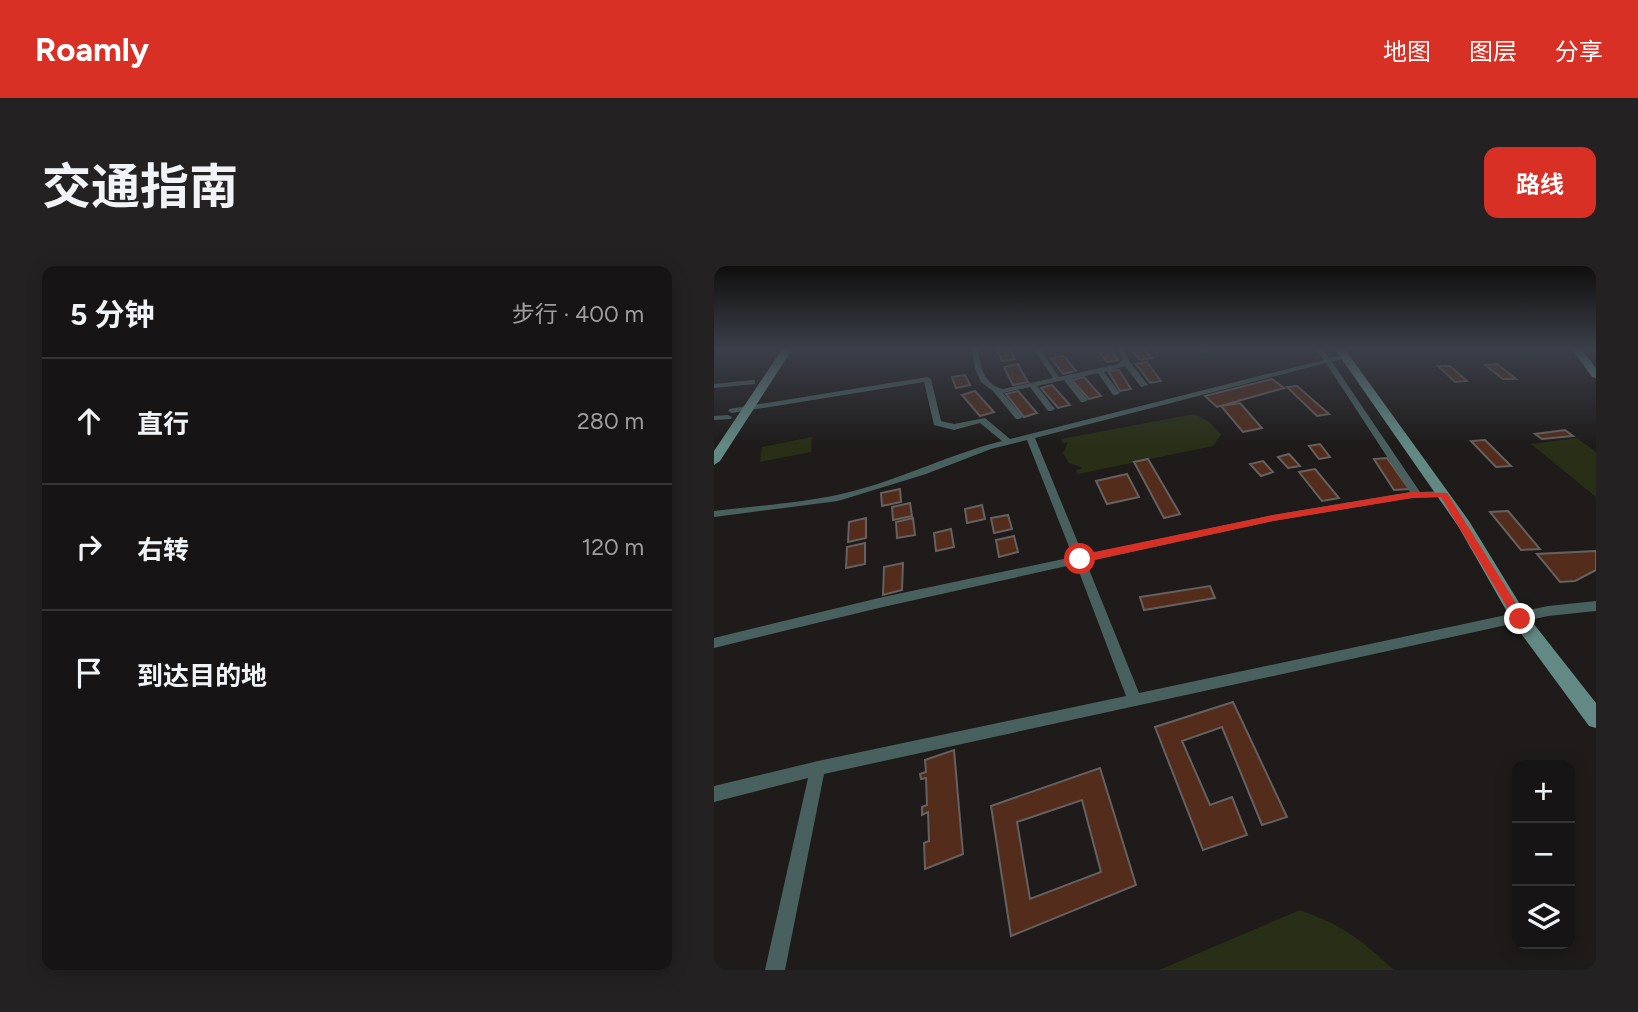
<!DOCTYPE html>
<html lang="zh">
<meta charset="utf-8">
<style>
body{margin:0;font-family:Figtree,"Noto Sans SC",sans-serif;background:#232122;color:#f1f3f6}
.controls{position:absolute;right:21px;bottom:21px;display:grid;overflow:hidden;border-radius:14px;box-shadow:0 4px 18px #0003}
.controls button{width:63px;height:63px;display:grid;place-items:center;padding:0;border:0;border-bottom:2px solid #353334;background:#161414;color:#f1f3f6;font:35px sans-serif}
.stop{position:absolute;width:21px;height:21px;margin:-16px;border:5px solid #d93025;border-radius:50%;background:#fff}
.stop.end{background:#d93025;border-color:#fff;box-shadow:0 2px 7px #0008}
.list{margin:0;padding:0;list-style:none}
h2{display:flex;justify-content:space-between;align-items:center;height:91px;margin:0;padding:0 28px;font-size:30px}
h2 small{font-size:23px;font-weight:400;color:#9e9ea0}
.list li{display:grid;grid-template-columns:46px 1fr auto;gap:21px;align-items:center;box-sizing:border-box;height:126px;padding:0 28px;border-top:2px solid #353334}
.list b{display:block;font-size:26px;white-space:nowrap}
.list em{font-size:23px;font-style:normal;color:#9e9ea0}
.icon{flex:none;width:38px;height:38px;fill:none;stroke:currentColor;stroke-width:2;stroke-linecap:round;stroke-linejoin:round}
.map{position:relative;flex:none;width:882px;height:704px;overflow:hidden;border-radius:14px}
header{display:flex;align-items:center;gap:42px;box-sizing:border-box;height:98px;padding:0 35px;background:#d93025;color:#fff}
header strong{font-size:33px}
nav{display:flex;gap:38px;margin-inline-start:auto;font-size:24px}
.intro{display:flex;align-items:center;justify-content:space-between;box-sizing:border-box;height:168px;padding:0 42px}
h1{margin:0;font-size:49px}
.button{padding:18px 32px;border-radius:14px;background:#d93025;color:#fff;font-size:24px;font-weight:700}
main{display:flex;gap:42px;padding:0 42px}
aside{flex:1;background:#161414;border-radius:14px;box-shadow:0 4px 18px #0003}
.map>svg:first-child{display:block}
</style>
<header>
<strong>Roamly</strong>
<nav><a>地图</a><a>图层</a><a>分享</a></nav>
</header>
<div class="intro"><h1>交通指南</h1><a class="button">路线</a></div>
<main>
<aside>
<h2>5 分钟<small>步行 · 400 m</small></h2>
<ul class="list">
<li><svg class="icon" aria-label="ahead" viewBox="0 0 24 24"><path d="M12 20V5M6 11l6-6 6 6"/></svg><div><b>直行</b></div><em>280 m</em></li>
<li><svg class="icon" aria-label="right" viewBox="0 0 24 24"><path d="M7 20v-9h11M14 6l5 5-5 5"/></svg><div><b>右转</b></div><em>120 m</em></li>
<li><svg class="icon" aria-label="arrive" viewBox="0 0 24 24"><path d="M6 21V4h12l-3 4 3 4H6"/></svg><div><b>到达目的地</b></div></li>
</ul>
</aside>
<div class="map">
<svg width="882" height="704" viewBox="0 0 882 704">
<rect width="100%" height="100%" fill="#1e1b1a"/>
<path fill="#292f16" d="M480,148L494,155L507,168L499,180L364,208L362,204L369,202L355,197L349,187L354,176L349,177L347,173Z
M98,171L97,186L46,196L48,181Z
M863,172L882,186V231L817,178Z
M586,644C630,660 646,673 680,704H445Z"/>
<path fill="#532c1b" stroke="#646160" stroke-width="2" fill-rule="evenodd" d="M282,82H295L301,93L288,95Z
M382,82H395L404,94L393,96Z
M416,82H429L438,92L426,94Z
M350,90L362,105L349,108L337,92Z
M433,96L447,115L436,117L422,98Z
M304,98L314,116L299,119L290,101Z
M783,98L802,113H789L771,99Z
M724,100H736L753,115L741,116Z
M405,104L417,123L406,125L394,105Z
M251,109L256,119L242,122L238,111Z
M370,111L387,130L375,133L358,114Z
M558,113L570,122L503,141L491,130Z
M338,119L356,139L344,142L327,122Z
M583,120L615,148L603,150L573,121Z
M261,125L280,146L266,150L248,129Z
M304,125L323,147L310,151L292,128Z
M526,137L548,162L529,166L507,140Z
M851,164L859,170L828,173L821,168Z
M771,174L797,200L782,201L757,175Z
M606,178L616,191L605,193L595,180Z
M575,188L586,200L574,202L564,191Z
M673,192L695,223L680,224L660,193Z
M434,193L466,248L450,252L420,196Z
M549,195L559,206L547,210L536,198Z
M601,203L625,232L608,235L585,206Z
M413,208L425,231L393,238L382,215Z
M186,223L187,236L168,240L167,227Z
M196,237L198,250L179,254L178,241Z
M268,239L271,253L253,257L251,243Z
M794,245L826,283L807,284L776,246Z
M294,249L298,263L280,267L277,252Z
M152,252V272L134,276L135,256Z
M199,252L201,269L183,272L182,256Z
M237,263L240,281L222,285L220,267Z
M300,270L304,286L285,291L282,274Z
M151,277V298L132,302L133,281Z
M882,285V304L861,315L846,316L823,288Z
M189,297L188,324L169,329L170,301Z
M496,320L501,332L430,344L426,331Z
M519,436L573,551L548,559L508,461L468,475L496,539L518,531L533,569L489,584L441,461Z
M240,484L249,588L211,603L210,577L215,575L214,546L208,549V541L213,539L212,512L207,513L206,508L212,506L211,494Z
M386,502L422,619L297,670L277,540ZM368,534L387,606L316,633L303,556Z"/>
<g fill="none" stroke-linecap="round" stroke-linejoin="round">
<path fill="#49615e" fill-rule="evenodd" d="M258,82H264C266,100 269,118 289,123L339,112L319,82H325L345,111L404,98L409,94L402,82H408L416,96L434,119L427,121L411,100L390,106L406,127L402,129H399L384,107L357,113L374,134L370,136H367L350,114L323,120L341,143L337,145H334L316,121L289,127L309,151L305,153H302L279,125L267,116L261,103Z
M495,82H508L487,87L484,85Z
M602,82H608L615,92L634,89V91L618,96L706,226L730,225L735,228L730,231L698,232L559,255L372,296L425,427L834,340L882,335V345L834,350L110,508L71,704H51L94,512L0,536V520L104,495L412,430L362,298L169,341L0,382V372L169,331L359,291L313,174L277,183L212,208L124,235L0,251V245C40,240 85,237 123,229C180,217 232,189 288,175L266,157L240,164L220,159L210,116L18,147L14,145L15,143L213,111L217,113L227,155L240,158L271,152L296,173L609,94ZM612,97L696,226L559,249L369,289L321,172Z
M38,114H41V118L0,122V118Z
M14,149L18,151L17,153L0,154V150Z"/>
<path fill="#628983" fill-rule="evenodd" d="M69,82H79L6,195L0,199V185Z
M620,82H630L755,255L812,348L882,437V462L875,460L800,358L744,260Z
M857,82H867L882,102V112L878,111Z"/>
</g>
<linearGradient id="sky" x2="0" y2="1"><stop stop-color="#100f0e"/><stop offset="0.46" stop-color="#3b3f49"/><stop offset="1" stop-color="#3b3f49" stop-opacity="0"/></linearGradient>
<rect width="882" height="180" fill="url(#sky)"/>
<path fill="#d93025" d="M698,226L733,227L810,350V356H802L727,231L698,232L559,255L366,297L361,293L366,289L559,249Z"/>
</svg>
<div class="controls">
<button>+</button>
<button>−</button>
<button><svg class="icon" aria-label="layers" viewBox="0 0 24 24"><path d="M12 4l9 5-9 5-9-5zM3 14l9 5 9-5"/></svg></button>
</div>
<div class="stop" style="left:366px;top:293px"></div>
<div class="stop end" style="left:806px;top:353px"></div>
</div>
</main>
